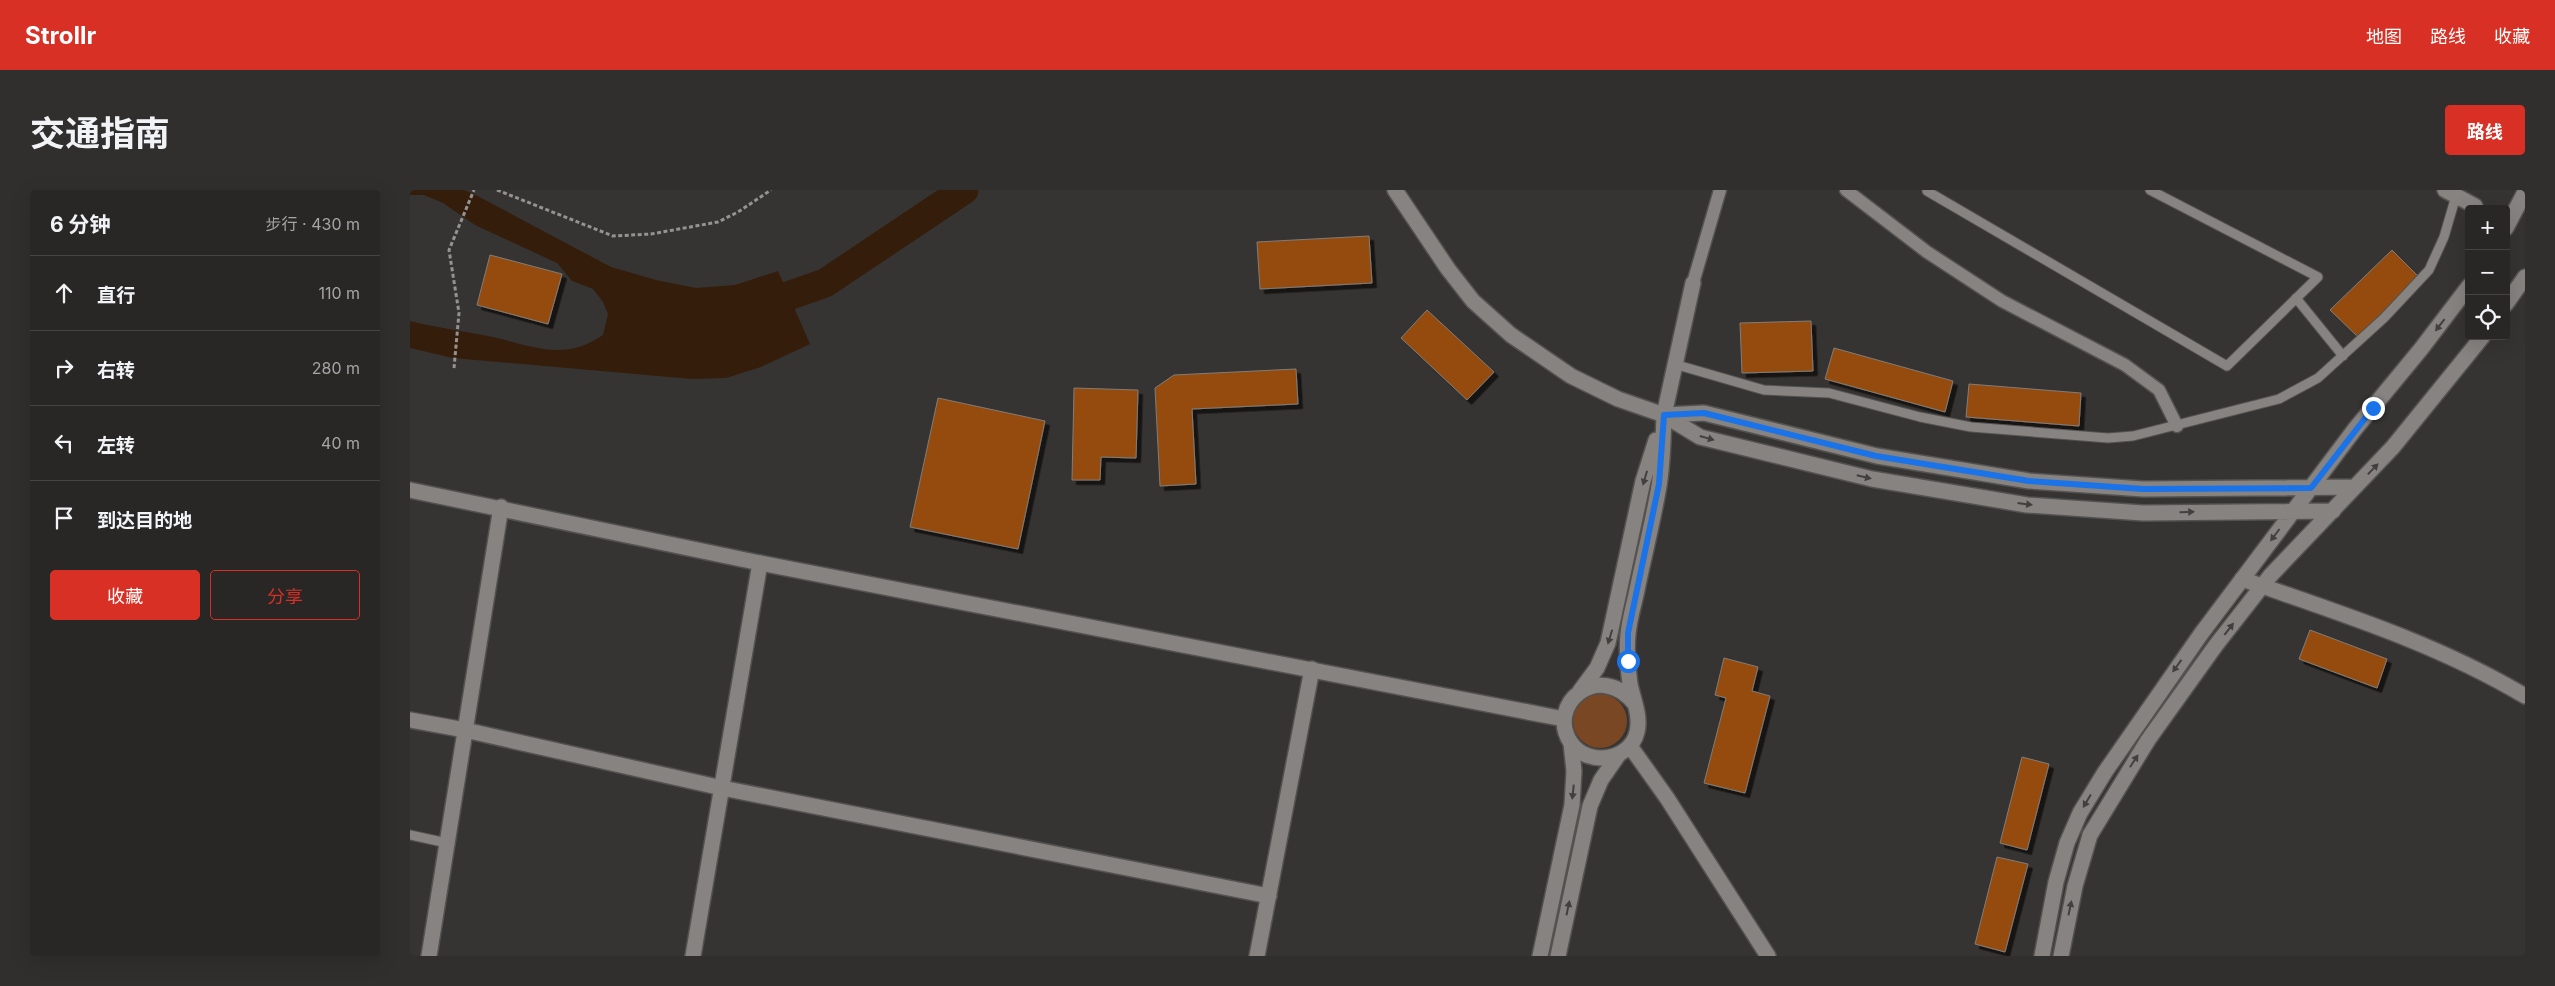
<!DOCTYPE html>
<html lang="zh">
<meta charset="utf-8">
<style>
body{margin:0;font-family:Inter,"Noto Sans SC",sans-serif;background:#302f2e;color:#f1f3f6}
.controls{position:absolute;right:15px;top:15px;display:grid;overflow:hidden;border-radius:5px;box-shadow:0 5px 20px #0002}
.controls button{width:45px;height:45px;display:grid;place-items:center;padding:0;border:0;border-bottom:1px solid #444443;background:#282726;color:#f1f3f6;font:25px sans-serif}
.stop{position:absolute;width:15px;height:15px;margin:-11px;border:4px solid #1a73e8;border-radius:50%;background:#fff}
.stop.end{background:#1a73e8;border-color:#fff;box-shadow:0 1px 5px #0008}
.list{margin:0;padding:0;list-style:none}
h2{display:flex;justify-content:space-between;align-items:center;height:65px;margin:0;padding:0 20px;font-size:21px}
h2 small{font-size:16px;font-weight:400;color:#a5a5a7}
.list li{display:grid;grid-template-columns:32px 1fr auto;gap:15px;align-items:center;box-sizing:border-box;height:75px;padding:0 20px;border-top:1px solid #444443}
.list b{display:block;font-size:19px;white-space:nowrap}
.list em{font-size:16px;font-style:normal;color:#a5a5a7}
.actions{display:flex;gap:10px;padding:15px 20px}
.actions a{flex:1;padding:11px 0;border:1px solid #d93025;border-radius:5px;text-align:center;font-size:18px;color:#d93025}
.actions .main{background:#d93025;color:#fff}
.icon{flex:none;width:28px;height:28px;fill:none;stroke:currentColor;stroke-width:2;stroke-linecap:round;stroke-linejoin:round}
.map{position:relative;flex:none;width:2115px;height:766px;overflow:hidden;border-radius:5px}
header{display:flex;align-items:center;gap:30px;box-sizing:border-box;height:70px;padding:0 25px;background:#d93025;color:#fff}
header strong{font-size:24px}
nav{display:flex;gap:28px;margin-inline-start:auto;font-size:18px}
.intro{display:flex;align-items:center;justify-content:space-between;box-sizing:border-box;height:120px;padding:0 30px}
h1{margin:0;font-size:35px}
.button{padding:12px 22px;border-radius:5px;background:#d93025;color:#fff;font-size:18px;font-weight:700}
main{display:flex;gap:30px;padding:0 30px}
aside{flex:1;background:#282726;border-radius:5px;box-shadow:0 5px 20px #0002}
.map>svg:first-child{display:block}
</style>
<header>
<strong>Strollr</strong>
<nav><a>地图</a><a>路线</a><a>收藏</a></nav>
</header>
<div class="intro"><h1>交通指南</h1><a class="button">路线</a></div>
<main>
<aside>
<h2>6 分钟<small>步行 · 430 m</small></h2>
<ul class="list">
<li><svg class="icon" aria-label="ahead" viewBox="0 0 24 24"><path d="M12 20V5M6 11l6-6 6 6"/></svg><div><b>直行</b></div><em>110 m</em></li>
<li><svg class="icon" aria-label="right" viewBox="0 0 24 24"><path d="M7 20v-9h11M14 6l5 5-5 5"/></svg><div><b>右转</b></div><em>280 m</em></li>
<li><svg class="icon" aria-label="left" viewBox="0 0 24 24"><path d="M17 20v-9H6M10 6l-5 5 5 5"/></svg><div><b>左转</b></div><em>40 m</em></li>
<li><svg class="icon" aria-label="arrive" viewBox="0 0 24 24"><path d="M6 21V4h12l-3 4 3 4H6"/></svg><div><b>到达目的地</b></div></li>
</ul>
<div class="actions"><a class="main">收藏</a><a>分享</a></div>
</aside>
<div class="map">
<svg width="2115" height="766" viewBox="0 0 2115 766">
<defs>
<filter id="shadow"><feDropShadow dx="4.5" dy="4.5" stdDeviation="0" flood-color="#0009"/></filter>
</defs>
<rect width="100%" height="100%" fill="#363432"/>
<path fill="#794723" d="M1163 531a27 27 0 1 1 54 0a27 27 0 1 1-54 0Z"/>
<path fill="#351d0b" d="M0,0H54L62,3L201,77L246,90L286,98L325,95L368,81L400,154L351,177L316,188L282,189L43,168L0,158V131C27,138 55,141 83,147C123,156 154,172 193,145L198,124L193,112L183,99L162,91L147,73L65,35L33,13L14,5H0Z"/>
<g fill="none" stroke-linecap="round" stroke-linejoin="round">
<path stroke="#351d0b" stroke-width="29" d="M341,119L415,93L554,0"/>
</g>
<path fill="#954c0a" stroke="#807d7c" filter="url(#shadow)" d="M959,46L962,93L850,99L847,52Z
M1982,60L2009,87L1948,147L1920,120Z
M80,65L152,84L138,134L67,115Z
M1017,120L1084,182L1057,210L991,148Z
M1401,131L1403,181L1332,183L1330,133Z
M1424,158L1543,191L1535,222L1415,189Z
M886,179L888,214L782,219L786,294L750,296L745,198L764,185Z
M1559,194L1671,203L1669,236L1556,227Z
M664,198L728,200L726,268L691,267L690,290H662Z
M528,208L635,231L608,359L500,337Z
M1900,440L1977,469L1967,498L1889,469Z
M1314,468L1348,477L1342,501L1360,506L1335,603L1294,593L1316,508L1305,505Z
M1612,567L1639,574L1617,660L1590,653Z
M1587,667L1618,674L1595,762L1565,754Z"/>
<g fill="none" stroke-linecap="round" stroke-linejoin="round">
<g stroke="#545250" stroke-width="11">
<path id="service" d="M1517,1L1817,176L1908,87L1740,0
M1886,108L1933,166
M1264,174L1354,200L1419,203L1510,227L1561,237L1698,248L1723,246L1869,209L1908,188L1974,128L2019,80L2034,47L2046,6
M0,645L37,653"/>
</g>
<g stroke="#545250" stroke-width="15">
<path id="pedestrian" d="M1436,0L1517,62L1592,111L1715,175L1749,200L1767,236
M1283,93L1310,0"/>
</g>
<g stroke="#545250" stroke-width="18">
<path id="minor" d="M2035,0L2065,16
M1254,225L1283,93
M1832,389C1929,423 2026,453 2115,506
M0,530L55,540L312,598L859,706
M19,766L91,317
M283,766L350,373
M847,766L902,479"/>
</g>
<g stroke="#545250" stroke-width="18">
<path id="tertiary" d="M1130,766L1162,615L1164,581L1161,553
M1148,766L1180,616L1191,590L1209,564"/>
</g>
<g stroke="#545250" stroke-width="18">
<path id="secondary" d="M985,0L1038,79L1063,111L1101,145L1161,186L1208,209L1254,225L1290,247L1462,289L1617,315L1733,323L1923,321
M2096,38L2115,2
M2096,114L2115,87
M1254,225L1294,223L1467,266L1619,291L1733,299L1945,297
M0,300L350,373L1154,529
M1170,501L1187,478L1198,453L1233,291L1246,250
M1225,514C1189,469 1135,515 1161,553C1178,577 1220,571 1227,542C1231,526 1223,509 1220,494C1218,478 1216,461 1218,445C1219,430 1224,415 1227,400C1234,366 1243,331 1249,296C1253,273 1253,248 1254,225
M1220,556L1257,608L1358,766
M1632,766L1646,692L1657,653L1670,623L1695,582L1791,444L1945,239L2011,159L2059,96
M1651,766L1665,696L1680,645L1738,550L1806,455L1860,386L1983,257L2073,146"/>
</g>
<path stroke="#959392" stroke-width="3" stroke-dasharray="4 2.5" stroke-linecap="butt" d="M87,0L203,46L241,44L308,32L328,22L361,0
M44,178L49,123L39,60L64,0"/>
<use href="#service" stroke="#868381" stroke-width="9"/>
<use href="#pedestrian" stroke="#868381" stroke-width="12"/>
<use href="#minor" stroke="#868381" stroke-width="15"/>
<use href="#tertiary" stroke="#868381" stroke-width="15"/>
<use href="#secondary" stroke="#868381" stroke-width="15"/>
</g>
<defs><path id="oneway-solid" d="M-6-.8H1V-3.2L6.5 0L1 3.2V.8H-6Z" transform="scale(1.25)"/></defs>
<g fill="#42403e">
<use href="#oneway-solid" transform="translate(2030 135) rotate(128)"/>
<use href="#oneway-solid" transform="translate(1297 248) rotate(16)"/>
<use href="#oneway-solid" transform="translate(1963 279) rotate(-46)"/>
<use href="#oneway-solid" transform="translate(1454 287) rotate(13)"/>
<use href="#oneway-solid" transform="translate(1235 288) rotate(106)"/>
<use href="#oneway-solid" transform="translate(1615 314) rotate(7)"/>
<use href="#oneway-solid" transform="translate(1777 322) rotate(-1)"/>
<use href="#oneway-solid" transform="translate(1865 345) rotate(127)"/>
<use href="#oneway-solid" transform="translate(1819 439) rotate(-52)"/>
<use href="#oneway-solid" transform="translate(1200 447) rotate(107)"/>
<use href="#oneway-solid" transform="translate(1767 476) rotate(126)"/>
<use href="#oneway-solid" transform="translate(1724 571) rotate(-57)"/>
<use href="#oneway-solid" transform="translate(1163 602) rotate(96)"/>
<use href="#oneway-solid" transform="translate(1677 611) rotate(121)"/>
<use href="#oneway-solid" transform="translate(1158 718) rotate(-78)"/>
<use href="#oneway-solid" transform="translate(1660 718) rotate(-78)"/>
</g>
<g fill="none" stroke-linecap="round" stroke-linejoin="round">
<path stroke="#1a73e8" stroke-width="6" d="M1218,471V443L1249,294L1254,225L1294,223L1466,266L1619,291L1733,299L1901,298L1963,218"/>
</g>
</svg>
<div class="controls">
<button>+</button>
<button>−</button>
<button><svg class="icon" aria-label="locate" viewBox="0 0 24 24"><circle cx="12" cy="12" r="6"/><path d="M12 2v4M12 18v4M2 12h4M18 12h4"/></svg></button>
</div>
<div class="stop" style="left:1218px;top:471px"></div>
<div class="stop end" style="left:1963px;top:218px"></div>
</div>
</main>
